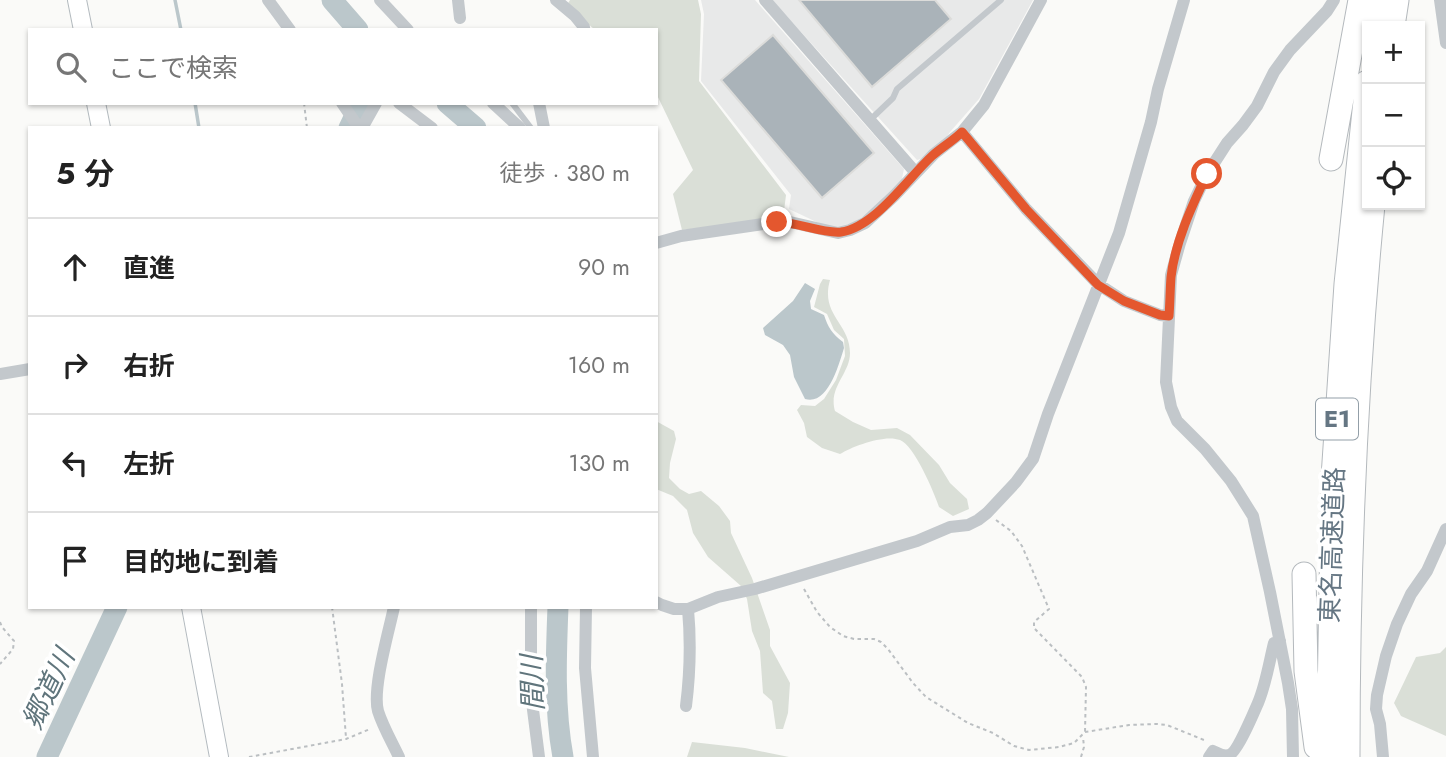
<!DOCTYPE html>
<html lang="ja">
<meta charset="utf-8">
<style>
body{margin:0;font-family:Jost,"Noto Sans JP",sans-serif;background:#f2f2f2;color:#222}
.controls{position:absolute;right:21px;top:21px;display:grid;overflow:hidden;border-radius:0px;box-shadow:0 2px 5px #0004}
.controls button{width:63px;height:63px;display:grid;place-items:center;padding:0;border:0;border-bottom:2px solid #e0e0e0;background:#fff;color:#222;font:35px sans-serif}
.stop{position:absolute;width:21px;height:21px;margin:-16px;border:5px solid #e4572e;border-radius:50%;background:#fff}
.stop.end{background:#e4572e;border-color:#fff;box-shadow:0 2px 7px #0008}
.list{margin:0;padding:0;list-style:none}
h2{display:flex;justify-content:space-between;align-items:center;height:91px;margin:0;padding:0 28px;font-size:30px}
h2 small{font-size:23px;font-weight:400;color:#767676}
.list li{display:grid;grid-template-columns:46px 1fr auto;gap:21px;align-items:center;box-sizing:border-box;height:98px;padding:0 28px;border-top:2px solid #e0e0e0}
.list b{display:block;font-size:26px;white-space:nowrap}
.list em{font-size:23px;font-style:normal;color:#767676}
.icon{flex:none;width:38px;height:38px;fill:none;stroke:currentColor;stroke-width:2;stroke-linecap:round;stroke-linejoin:round}
.map{position:relative;flex:none;width:1446px;height:757px;overflow:hidden}
.search{position:absolute;background:#fff;box-shadow:0 2px 5px #0004;left:28px;top:28px;width:630px;height:77px;display:flex;align-items:center;gap:18px;box-sizing:border-box;padding:0 24px;border-radius:0px;color:#767676;font-size:26px}
.panel{position:absolute;background:#fff;box-shadow:0 2px 5px #0004;left:28px;top:126px;width:630px;height:483px;border-radius:0px}
.map>svg:first-child{display:block}
</style>
<div class="map">
<svg width="1446" height="757" viewBox="0 0 1446 757">
<rect width="100%" height="100%" fill="#fafaf8"/>
<path fill="#e8e9e9" d="M701,0H755L904,169L901,183L859,223L840,228L825,226L789,209L791,195L701,81L704,14Z
M772,0H1033L979,99L950,132L942,144L925,158L917,160Z"/>
<path fill="#dadfd7" d="M570,0H698L701,14L699,81L786,195L784,211L777,219L682,230L673,194L693,170L656,93V30H595L567,5Z
M823,279L830,280C820,315 850,323 850,353C850,374 828,387 835,411L853,422L871,430L897,428L910,435L939,465L950,483L967,499L969,509L953,516L939,507C934,492 914,445 900,440C885,434 853,446 840,454L822,448L807,437L804,423L797,410L801,405L815,406L824,399L836,380L845,356L844,339L834,330L827,314L814,307L820,284Z
M656,421L674,431L676,439L670,463L669,478L680,489L689,494L701,491L719,506L730,521L731,533L752,578L770,630V646L790,683L788,713L783,729H776L772,701L763,693L760,651L752,631L747,599L741,586L708,557L693,533L687,510L673,496L656,489Z
M1446,647V736L1401,716L1394,703L1416,657L1440,653Z
M692,742L745,748L789,757H687Z"/>
<path fill="#bbc7cb" d="M805,283L815,289L810,301L811,309L824,315C828,327 832,334 843,342L844,348C839,364 828,406 805,399L794,377L790,355L783,345L765,335L763,328L793,301Z"/>
<g fill="none" stroke-linecap="round" stroke-linejoin="round">
<path stroke="#bbc7cb" stroke-width="3.5" d="M175,0L181,30
M195,103L199,128"/>
<path stroke="#bbc7cb" stroke-width="21" d="M332,0L358,30
M447,103L476,128
M349,128L361,103
M558,607C556,656 554,708 563,757
M47,757L117,607"/>
</g>
<path fill="#aab3b9" stroke="#dcdcda" stroke-width="2" d="M799,0H935L951,19L872,87Z
M773,35L874,153L822,198L721,80Z"/>
<g fill="none" stroke-linecap="round" stroke-linejoin="round">
<g stroke="#b3babf" stroke-width="20">
<path id="secondary" d="M77,0L83,30
M96,103L101,128
M191,607L219,757"/>
</g>
<g stroke="#b4b9bd" stroke-width="25">
<path id="motorway" d="M1374,26L1377,0
M1393,26L1397,0
M1331,159L1360,0
M1304,574L1306,671L1316,747
M1328,757L1333,477L1346,284L1367,82
M1348,757C1348,573 1355,388 1373,205"/>
</g>
<path stroke="#bbbfc2" stroke-width="2" stroke-dasharray="3.5 3.5" stroke-linecap="butt" d="M304,103L307,128
M996,520L1011,531L1022,546L1049,609L1034,622V628L1082,677L1086,687L1085,732
M804,589L817,612L830,627L843,636L854,639H874L881,642L888,649L913,683L926,697L968,723L993,733L1014,746L1029,750L1059,747L1074,743L1085,732L1129,725L1157,724L1167,725L1204,740
M332,607L342,684L346,738
M0,622L2,627L14,641L13,649L0,664
M249,757L346,739L370,729
M1081,757L1084,747L1083,737"/>
<path stroke="#c3c8cc" stroke-width="6" d="M512,103L531,128
M870,120L893,98L897,89L1001,0"/>
<path stroke="#c3c8cc" stroke-width="12" d="M268,0L290,30
M380,0L408,30
M458,0L460,18
M556,0L575,16L584,27V30
M765,0L916,173
M1440,0L1446,43
M342,103L359,128
M399,103L432,128
M493,103L520,128
M539,103L544,128
M362,128L376,103
M962,132L1026,209L1098,284L1124,301L1160,315L1169,316
M656,243L681,236L777,222H790L838,233L850,230L865,223L894,196L934,154L962,132L984,105L1041,0
M0,374L30,369
M656,602L662,605L674,609H688L718,597L755,589L917,541L950,527L968,525L978,520L987,513L1016,482L1033,459L1048,414L1119,233L1151,122L1158,89L1184,0
M394,607C389,631 372,689 378,711C383,727 392,742 399,757
M531,607V694L539,757
M586,607L585,668L593,757
M686,706C690,674 691,642 688,609
M1209,757L1213,751C1218,753 1223,757 1229,755C1237,753 1254,712 1258,703C1266,684 1269,663 1274,643L1280,641
M1293,757L1292,709L1288,683L1270,592L1253,516L1231,481L1205,449L1177,421L1171,407L1166,382L1171,275L1180,243L1194,201L1207,174L1227,143L1243,125L1257,106L1274,72L1290,50L1327,11L1334,0
M1383,757L1380,724L1376,709L1377,695L1386,656L1397,624L1411,594L1427,571L1446,529"/>
<use href="#secondary" stroke="#fff" stroke-width="18"/>
<use href="#motorway" stroke="#fff" stroke-width="23"/>
</g>
<g fill="none" stroke-linecap="round" stroke-linejoin="round">
<path stroke="#e4572e" stroke-width="9" d="M777,222C797,222 823,234 841,232C875,227 908,178 932,156C942,147 953,141 962,132L1026,209L1098,285L1124,301L1160,315L1169,316C1170,303 1170,290 1171,277C1175,242 1192,206 1207,174"/>
</g>
<g text-anchor="middle" stroke-width="7" stroke-linejoin="round" paint-order="stroke">
<rect fill="#fff" stroke="#939fa8" stroke-width="2" x="1316" y="398.5" width="42" height="41" rx="5"/>
<g font-size="24" font-weight="bold" fill="#657683">
<text x="1337" y="427">E1</text>
</g>
<g font-size="26" fill="#657683" stroke="#fff">
<text transform="translate(1332 545) rotate(-88)" y="9">東名高速道路</text>
</g>
<g font-size="28" font-style="italic" fill="#60757c" stroke="#fff">
<text transform="translate(532 683) rotate(-92)" y="10">間川</text>
<text transform="translate(48 689) rotate(-65)" y="10">郷道川</text>
</g>
</g>
</svg>
<div class="controls">
<button>+</button>
<button>−</button>
<button><svg class="icon" aria-label="locate" viewBox="0 0 24 24"><circle cx="12" cy="12" r="6"/><path d="M12 2v4M12 18v4M2 12h4M18 12h4"/></svg></button>
</div>
<div class="stop" style="left:1207px;top:174px"></div>
<div class="stop end" style="left:777px;top:222px"></div>
<div class="search"><svg class="icon" aria-label="search" viewBox="0 0 24 24"><circle cx="10" cy="10" r="6"/><path d="M15 15l6 6"/></svg>ここで検索</div>
<section class="panel">
<h2>5 分<small>徒歩 · 380 m</small></h2>
<ul class="list">
<li><svg class="icon" aria-label="ahead" viewBox="0 0 24 24"><path d="M12 20V5M6 11l6-6 6 6"/></svg><div><b>直進</b></div><em>90 m</em></li>
<li><svg class="icon" aria-label="right" viewBox="0 0 24 24"><path d="M7 20v-9h11M14 6l5 5-5 5"/></svg><div><b>右折</b></div><em>160 m</em></li>
<li><svg class="icon" aria-label="left" viewBox="0 0 24 24"><path d="M17 20v-9H6M10 6l-5 5 5 5"/></svg><div><b>左折</b></div><em>130 m</em></li>
<li><svg class="icon" aria-label="arrive" viewBox="0 0 24 24"><path d="M6 21V4h12l-3 4 3 4H6"/></svg><div><b>目的地に到着</b></div></li>
</ul>
</section>
</div>
